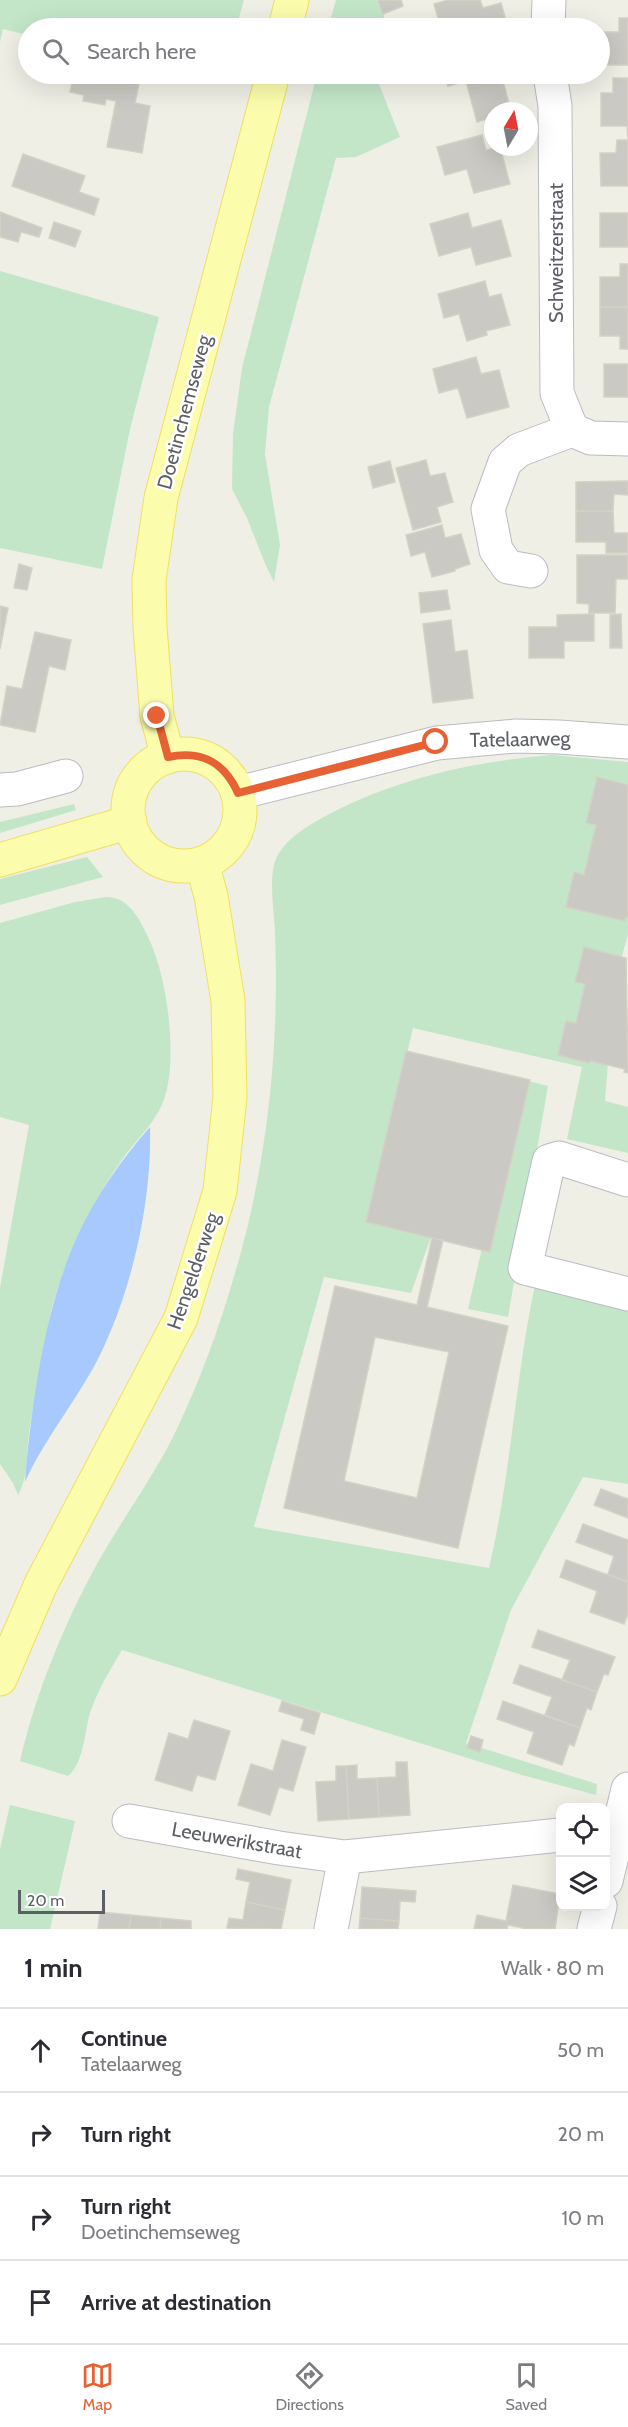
<!DOCTYPE html>
<meta charset="utf-8">
<style>
body{margin:0;font-family:Cabin,sans-serif;background:#f7f7f7;color:#2b2b33}
.controls{position:absolute;right:18px;bottom:18px;display:grid;overflow:hidden;border-radius:12px;box-shadow:0 6px 24px #0002}
.controls button{width:54px;height:54px;display:grid;place-items:center;padding:0;border:0;border-bottom:2px solid #e1e1e2;background:#fff;color:#2b2b33;font:30px sans-serif}
.compass{position:absolute;left:484px;top:102px;width:54px;height:54px;border-radius:50%;background:#fff;box-shadow:0 6px 24px #0002;rotate:10deg}
.scale{position:absolute;left:18px;bottom:15px;width:87px;box-sizing:border-box;padding-left:6px;border:3px solid #5d5f66;border-top:0;font-size:16px;line-height:21px;white-space:nowrap;color:#5d5f66;-webkit-text-stroke:4px #fff;paint-order:stroke}
.stop{position:absolute;width:18px;height:18px;margin:-14px;border:4px solid #e66234;border-radius:50%;background:#fff}
.stop.end{background:#e66234;border-color:#fff;box-shadow:0 2px 6px #0008}
.list{margin:0;padding:0;list-style:none}
h2{display:flex;justify-content:space-between;align-items:center;height:78px;margin:0;padding:0 24px;font-size:26px}
h2 small{font-size:20px;font-weight:400;color:#7c7c81}
.list li{display:grid;grid-template-columns:39px 1fr auto;gap:18px;align-items:center;box-sizing:border-box;height:84px;padding:0 24px;border-top:2px solid #e1e1e2}
.list b{display:block;font-size:22px;white-space:nowrap}
.list p{margin:0;font-size:20px;white-space:nowrap;color:#7c7c81}
.list em{font-size:20px;font-style:normal;color:#7c7c81}
.icon{flex:none;width:33px;height:33px;fill:none;stroke:currentColor;stroke-width:2;stroke-linecap:round;stroke-linejoin:round}
.map{position:relative;flex:none;width:628px;height:1929px;overflow:hidden}
.search{position:absolute;background:#fff;box-shadow:0 6px 24px #0002;left:18px;right:18px;top:18px;height:66px;display:flex;align-items:center;gap:15px;box-sizing:border-box;padding:0 21px;border-radius:33px;color:#7c7c81;font-size:22px}
.sheet{height:414px;background:#fff}
nav{display:flex;justify-content:space-around;align-items:center;box-sizing:border-box;height:84px;border-top:2px solid #e1e1e2;background:#fff;font-size:16px;color:#7c7c81}
nav a{display:grid;justify-items:center;gap:3px}
nav .on{color:#e66234}
.map>svg:first-child{display:block}
</style>
<div class="map">
<svg width="628" height="1929" viewBox="0 0 628 1929">
<rect width="100%" height="100%" fill="#efefe6"/>
<path fill="#c3e6c9" d="M0,0H244L236,28H28V35L3,29L0,42Z
M336,0H389L383,19L375,28H328Z
M317,74H375L400,137L356,157L336,158L269,407L265,454L280,545L274,582L266,566L247,518L232,489L233,434L242,368Z
M0,271L159,317L130,429L102,569L0,548Z
M552,755L628,762V934L614,985L605,1101L628,1107V1153L567,1139L582,1067L413,1028L368,1222L431,1237L411,1293L324,1277L254,1527L489,1568C511,1475 515,1379 535,1285L628,1307V1484L583,1477L511,1610L466,1743L597,1784L596,1795L522,1775L122,1650C110,1670 99,1688 91,1710C84,1730 85,1762 68,1776L20,1761C36,1692 64,1624 98,1562C122,1520 151,1480 173,1437C205,1372 229,1300 247,1229C270,1133 279,1033 275,935C275,912 266,873 279,853C288,838 307,826 322,818C391,780 473,761 552,755Z
M74,804L76,810L0,833V822Z
M87,857L103,877L0,905V879Z
M106,897C129,897 139,918 148,937C167,975 177,1052 166,1093C158,1121 140,1135 124,1157C92,1201 68,1252 53,1304C48,1322 46,1342 42,1362C38,1385 32,1409 29,1433C26,1454 29,1476 18,1495L13,1483L0,1464V1288L29,1125L0,1117V923L75,902Z
M529,1081L548,1086L508,1317L468,1309L482,1248Z
M10,1805L75,1821L50,1929H0V1849Z"/>
<path fill="#a7c9fd" d="M150,1127C152,1202 132,1290 99,1357C77,1400 45,1438 25,1482C31,1406 45,1307 77,1237C95,1197 121,1160 150,1127Z"/>
<path fill="#cac9c3" stroke="#d4d2c4" stroke-width="1.5" fill-rule="evenodd" d="M378,0H401L403,6L383,14Z
M448,0H480L483,8L501,3L508,28H441L434,4Z
M619,18H628V65H601V32H619Z
M376,20L393,22V28H375Z
M74,74H141L135,103L150,106L142,153L107,147L116,101L106,99L105,105L83,101L84,95L70,92Z
M165,74H194L193,81L165,75Z
M444,74H501L511,111H493V117L477,122L466,81L448,86Z
M613,78H628V140L627,126H601V93H613Z
M482,135L486,150L500,147L510,184L474,193L467,169L445,175L437,147Z
M617,140H628V186H601L600,153H616Z
M23,154L85,176L79,192L99,199L94,215L12,186Z
M0,212L42,228L39,237L21,232L18,242L0,237Z
M468,213L472,228L501,220L511,256L476,265L471,247L439,256L430,224Z
M600,213H628V247H600Z
M54,222L81,231L75,247L49,238Z
M620,264H628V307H600V277H620Z
M485,281L489,297L501,294L510,325L486,331L487,335L467,341L459,314L444,318L438,294Z
M600,307H628V349H620V336H600Z
M476,357L481,374L499,370L509,407L467,418L458,388L439,393L433,369Z
M604,364H628V397H604Z
M426,460L430,476L445,473L453,502L437,507L441,522L413,530L396,468Z
M390,461L395,482L373,488L368,467Z
M628,481V495L614,494L613,511H576V482Z
M576,511H613L614,533H628V553H606V542H576Z
M442,525L445,538L461,534L470,564L455,569V571L432,577L425,552L411,556L406,535Z
M577,555H628V579H616L615,613H589V604L577,603Z
M19,564L32,568L27,590L14,588Z
M447,590L450,609L421,613L419,593Z
M0,606L8,608L0,649Z
M594,614V641H564V658H529V627H557V615Z
M621,614L622,648H610V615Z
M451,620L455,652L467,650L473,698L433,703L423,624Z
M35,632L71,640L65,670L49,666L35,732L0,725L7,686L22,689Z
M597,777L628,785V917H626L625,921L566,907L574,872L584,875L596,825L586,823Z
M584,947L626,958L628,1073L624,1072L625,1069L590,1061L589,1063L558,1055L566,1021L576,1023L585,984L575,982Z
M406,1051L530,1080L490,1252L366,1222Z
M432,1238L443,1240L427,1307L508,1326L458,1548L284,1508L335,1286L417,1305ZM375,1337L449,1352L417,1498L344,1481Z
M601,1489L628,1499V1518L594,1505Z
M583,1524L628,1540V1582L608,1574L614,1556L576,1542Z
M566,1560L628,1582V1614L624,1624L590,1612L597,1591L560,1577Z
M538,1630L615,1657L608,1675L604,1674L597,1692L562,1680L570,1660L532,1647Z
M520,1665L597,1692L591,1710L587,1708L580,1728L545,1715L552,1697L513,1683Z
M282,1701L320,1713L314,1734L301,1730L304,1719L279,1711Z
M503,1701L580,1728L574,1746L569,1744L562,1765L527,1753L534,1732L497,1719Z
M194,1720L230,1731L215,1780L197,1775L192,1791L155,1780L169,1733L188,1739Z
M471,1736L483,1740L480,1752L467,1748Z
M282,1740L306,1747L293,1791L279,1787L270,1815L238,1805L251,1764L273,1771Z
M396,1762H407L410,1815L379,1817L377,1778L396,1777Z
M357,1765V1779L377,1778L379,1817L349,1819L346,1766Z
M336,1766H346L349,1819L318,1821L316,1782L336,1781Z
M238,1869L291,1880L285,1910L246,1902L250,1882L236,1879Z
M513,1885L560,1894L555,1929H528L508,1925L507,1929H474L477,1915L506,1921Z
M362,1887L416,1891L415,1902L400,1901L399,1921L360,1918Z
M246,1902L285,1910L281,1929L227,1928L229,1918L243,1920Z
M100,1912L131,1915L129,1929H98Z
M131,1915L161,1918L160,1929H129Z
M161,1918L191,1921V1929H160Z
M360,1918L399,1921L398,1929H359Z"/>
<g fill="none" stroke-linecap="round" stroke-linejoin="round">
<g stroke="#babcc1" stroke-width="35">
<path id="minor" d="M548,28L549,0
M550,74L555,106L557,393L572,430
M531,571L508,567L496,550L488,509L505,462L519,450L572,430L591,438L628,439
M0,790L17,789L66,776
M238,793L437,743L516,736L559,737L628,742
M628,1180L559,1158L549,1161L525,1268L628,1294
M129,1821L279,1848L345,1857
M606,1881L628,1789
M331,1929L345,1857L560,1835
M594,1929L600,1906"/>
</g>
<g stroke="#efe05f" stroke-width="35">
<path id="major" d="M285,28L292,0
M128 810a56 56 0 1 1 112 0a56 56 0 1 1-112 0Z
M168,757L157,716L150,627L149,580L161,498L273,74
M0,860L130,822
M0,1679L41,1584L181,1318L220,1191L230,1097L228,1001L211,896L202,863"/>
</g>
<use href="#minor" stroke="#fff" stroke-width="33"/>
<use href="#major" stroke="#fcfdac" stroke-width="33"/>
</g>
<g fill="none" stroke-linecap="round" stroke-linejoin="round">
<path stroke="#e66234" stroke-width="8" d="M157,716L168,757C202,750 224,762 238,793L436,742"/>
</g>
<g text-anchor="middle" stroke-width="5" stroke-linejoin="round" paint-order="stroke">
<g font-size="20" fill="#5d5f66" stroke="#fff">
<text transform="translate(556 253) rotate(-90)" y="7">Schweitzerstraat</text>
<text transform="translate(184 412) rotate(-75)" y="7">Doetinchemseweg</text>
<text transform="translate(520 739) rotate(-1)" y="7">Tatelaarweg</text>
<text transform="translate(193 1271) rotate(-71)" y="7">Hengelderweg</text>
<text transform="translate(237 1840) rotate(10)" y="7">Leeuwerikstraat</text>
</g>
</g>
</svg>
<div class="controls">
<button><svg class="icon" aria-label="locate" viewBox="0 0 24 24"><circle cx="12" cy="12" r="6"/><path d="M12 2v4M12 18v4M2 12h4M18 12h4"/></svg></button>
<button><svg class="icon" aria-label="layers" viewBox="0 0 24 24"><path d="M12 4l9 5-9 5-9-5zM3 14l9 5 9-5"/></svg></button>
</div>
<svg class="compass" viewBox="-18 -18 36 36"><path d="M0-13l5 13h-10z" fill="#e53935"/><path d="M0 13l5-13h-10z" fill="#7c7c81"/></svg>
<div class="scale">20 m</div>
<div class="stop" style="left:436px;top:742px"></div>
<div class="stop end" style="left:157px;top:716px"></div>
<div class="search"><svg class="icon" aria-label="search" viewBox="0 0 24 24"><circle cx="10" cy="10" r="6"/><path d="M15 15l6 6"/></svg>Search here</div>
</div>
<section class="sheet">
<h2>1 min<small>Walk · 80 m</small></h2>
<ul class="list">
<li><svg class="icon" aria-label="ahead" viewBox="0 0 24 24"><path d="M12 20V5M6 11l6-6 6 6"/></svg><div><b>Continue</b><p>Tatelaarweg</p></div><em>50 m</em></li>
<li><svg class="icon" aria-label="right" viewBox="0 0 24 24"><path d="M7 20v-9h11M14 6l5 5-5 5"/></svg><div><b>Turn right</b></div><em>20 m</em></li>
<li><svg class="icon" aria-label="right" viewBox="0 0 24 24"><path d="M7 20v-9h11M14 6l5 5-5 5"/></svg><div><b>Turn right</b><p>Doetinchemseweg</p></div><em>10 m</em></li>
<li><svg class="icon" aria-label="arrive" viewBox="0 0 24 24"><path d="M6 21V4h12l-3 4 3 4H6"/></svg><div><b>Arrive at destination</b></div></li>
</ul>
</section>
<nav>
<a class="on"><svg class="icon" aria-label="map" viewBox="0 0 24 24"><path d="M3 6l6-2 6 2 6-2v14l-6 2-6-2-6 2zM9 4v14M15 6v14"/></svg>Map</a>
<a><svg class="icon" aria-label="directions" viewBox="0 0 24 24"><path d="M12 3l9 9-9 9-9-9zM9 14v-3h6M13 9l2 2-2 2"/></svg>Directions</a>
<a><svg class="icon" aria-label="saved" viewBox="0 0 24 24"><path d="M7 4h10v16l-5-4-5 4z"/></svg>Saved</a>
</nav>
